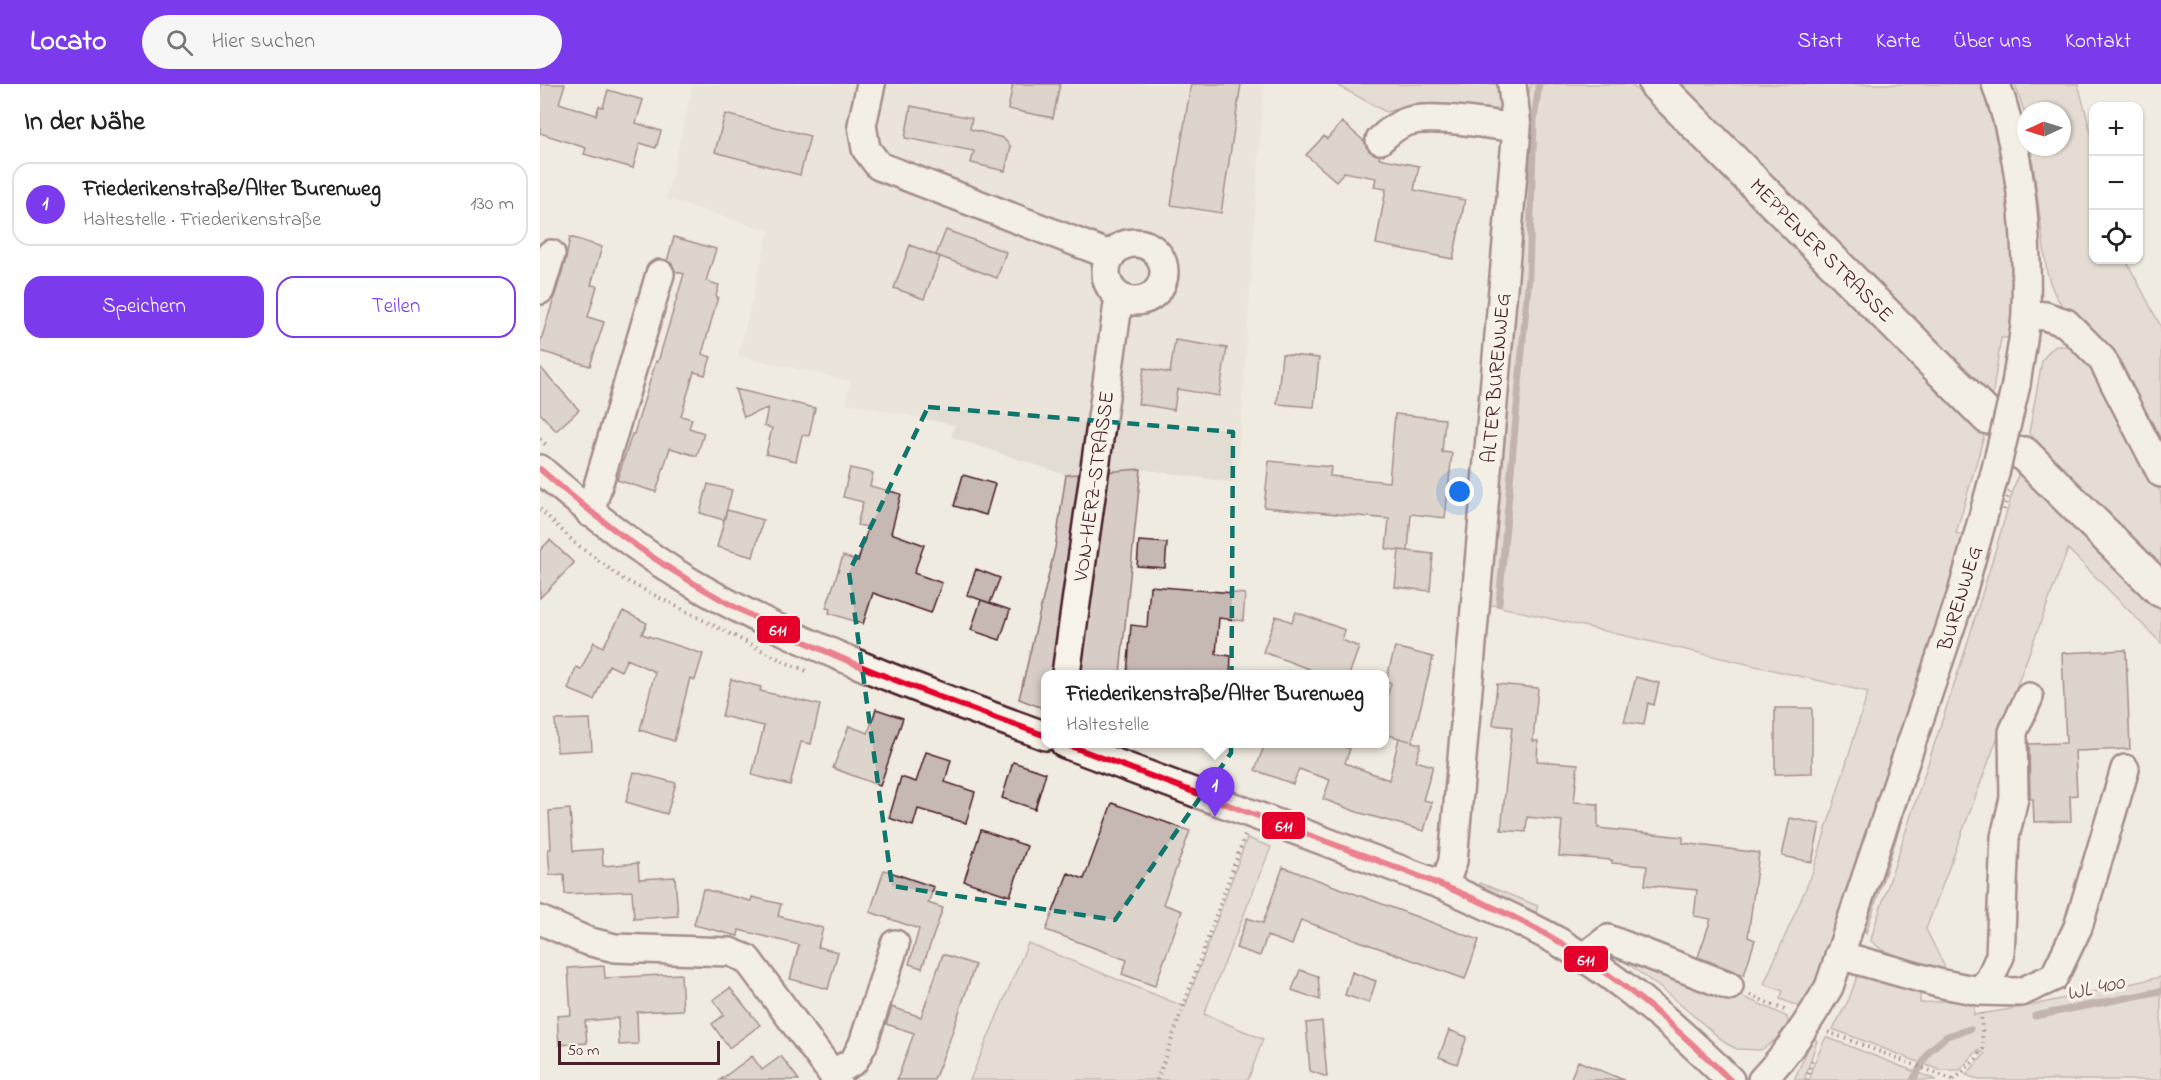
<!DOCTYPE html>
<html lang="de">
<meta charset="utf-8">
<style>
body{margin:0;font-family:"Indie Flower",sans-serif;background:#f6f6f6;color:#222}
.controls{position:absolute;right:18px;top:18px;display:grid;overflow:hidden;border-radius:12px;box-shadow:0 2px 4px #0004}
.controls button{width:54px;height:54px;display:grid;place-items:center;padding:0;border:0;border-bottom:2px solid #e0e0e0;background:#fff;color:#222;font:30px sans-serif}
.compass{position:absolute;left:1477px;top:18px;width:54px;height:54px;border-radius:50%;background:#fff;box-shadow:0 2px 4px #0004;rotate:266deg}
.scale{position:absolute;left:18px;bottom:15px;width:162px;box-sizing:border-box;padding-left:6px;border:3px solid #4a1f2b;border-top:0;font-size:16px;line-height:21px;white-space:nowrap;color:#4a1f2b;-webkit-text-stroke:4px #f7f3e8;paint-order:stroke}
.you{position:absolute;left:920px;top:408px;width:21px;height:21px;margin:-15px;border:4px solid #fff;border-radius:50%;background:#1a73e8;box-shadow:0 0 0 9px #1a73e833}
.badge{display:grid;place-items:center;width:39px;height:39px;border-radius:50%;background:#7c3aed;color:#fff;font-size:20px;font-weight:700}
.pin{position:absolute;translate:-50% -50px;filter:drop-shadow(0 2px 3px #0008)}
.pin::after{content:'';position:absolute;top:32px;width:21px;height:18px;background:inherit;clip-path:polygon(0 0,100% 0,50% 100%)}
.popup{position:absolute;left:501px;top:586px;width:348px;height:78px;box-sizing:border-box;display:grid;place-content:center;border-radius:12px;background:#fff;filter:drop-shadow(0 2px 4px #0005);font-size:20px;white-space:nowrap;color:#767676}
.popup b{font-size:22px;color:#222}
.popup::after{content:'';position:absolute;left:50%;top:100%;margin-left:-12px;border:12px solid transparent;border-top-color:#fff}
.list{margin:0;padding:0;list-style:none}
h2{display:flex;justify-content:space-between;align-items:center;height:78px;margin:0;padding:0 24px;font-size:26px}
h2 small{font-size:20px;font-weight:400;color:#767676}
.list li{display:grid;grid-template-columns:39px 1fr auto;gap:18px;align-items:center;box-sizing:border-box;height:84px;margin:0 12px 12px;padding:0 12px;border:2px solid #e0e0e0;border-radius:18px}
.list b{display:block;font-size:22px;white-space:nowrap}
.list p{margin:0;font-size:20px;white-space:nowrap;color:#767676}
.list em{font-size:20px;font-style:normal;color:#767676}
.actions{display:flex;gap:12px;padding:18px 24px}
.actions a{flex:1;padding:14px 0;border:2px solid #7c3aed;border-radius:18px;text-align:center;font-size:21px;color:#7c3aed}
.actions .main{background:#7c3aed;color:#fff}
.icon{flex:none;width:33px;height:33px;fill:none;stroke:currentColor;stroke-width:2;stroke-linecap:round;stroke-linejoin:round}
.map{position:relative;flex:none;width:1621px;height:996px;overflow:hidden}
header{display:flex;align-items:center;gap:36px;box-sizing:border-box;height:84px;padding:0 30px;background:#7c3aed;color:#fff}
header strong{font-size:28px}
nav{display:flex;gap:33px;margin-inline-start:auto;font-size:21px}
.search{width:420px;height:54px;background:#f6f6f6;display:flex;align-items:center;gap:15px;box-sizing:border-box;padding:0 21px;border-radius:33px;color:#767676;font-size:22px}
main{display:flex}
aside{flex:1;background:#fff}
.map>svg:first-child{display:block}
</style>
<header>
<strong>Locato</strong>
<div class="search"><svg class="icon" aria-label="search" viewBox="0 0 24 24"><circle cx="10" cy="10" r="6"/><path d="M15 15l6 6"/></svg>Hier suchen</div>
<nav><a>Start</a><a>Karte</a><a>Über uns</a><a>Kontakt</a></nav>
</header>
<main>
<aside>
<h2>In der Nähe<small></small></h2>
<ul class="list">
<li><span class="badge">1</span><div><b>Friederikenstraße/Alter Burenweg</b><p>Haltestelle · Friederikenstraße</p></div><em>130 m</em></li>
</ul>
<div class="actions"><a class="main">Speichern</a><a>Teilen</a></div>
</aside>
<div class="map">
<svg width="1621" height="996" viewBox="0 0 1621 996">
<rect width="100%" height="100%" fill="#f0ebe0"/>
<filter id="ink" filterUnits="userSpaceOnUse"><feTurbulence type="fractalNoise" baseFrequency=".0167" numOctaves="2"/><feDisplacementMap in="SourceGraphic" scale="12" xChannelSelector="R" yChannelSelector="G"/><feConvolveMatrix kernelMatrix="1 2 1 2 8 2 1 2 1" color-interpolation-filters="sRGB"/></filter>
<g filter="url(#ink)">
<path fill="#e3dcd2" d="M153,0H724L697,399L601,385L526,391L411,353L415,341L306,319L310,297L198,272L229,147L126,115Z"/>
<path fill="#d8cdc6" stroke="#917678" stroke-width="1.5" d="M795,0H960L966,29L957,32L877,19L846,28Z
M991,0H1091L1444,352L1416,449L1426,452L1318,785L1289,867L1269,912L1260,923L1240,915L1243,907L1224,900L1273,788L1328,608L948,520L982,153L981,64L983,32Z
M1136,0H1442C1471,82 1475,168 1471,254H1461L1452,314Z
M1475,0H1538L1553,56L1554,176H1586L1621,243V370L1538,237C1518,219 1514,213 1507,188L1491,63H1522V27H1486V33Z
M1516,262H1527L1545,274L1564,302L1621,409V483L1489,349L1502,277L1509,267Z
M601,385L580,590H506L505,625L479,615L515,464L526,391Z
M1479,387L1621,528V559L1528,465L1386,845L1407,888H1400L1341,865L1331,857L1334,844L1426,564Z
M1439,483L1443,484L1326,849L1323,840Z
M707,754L731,763L664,930L723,955L708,996H430L488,859L645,923Z
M940,799L998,822L996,828H990L938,803Z
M1079,873C1136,891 1194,905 1247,933L1248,940L1235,956L1221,966L1197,965L1187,960L1128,910Z
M1318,890L1380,904V919L1434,915V931L1484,923L1621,893V996H1440L1426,991L1445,970L1438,966L1420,986H1399L1293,945L1309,915Z
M1286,953L1396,996H1270L1272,984Z
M1273,954L1277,957L1264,996H1254Z"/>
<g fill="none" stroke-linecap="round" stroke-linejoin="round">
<path stroke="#8b6f72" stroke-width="7" d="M959,519L989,191L994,36L999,0
M1495,932L1621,907
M1373,996L1390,966L1407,952L1430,945"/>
</g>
<path fill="#c6b8b3" stroke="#4a1f2b" stroke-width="1.5" d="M0,0H25L19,19L56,31L59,22L63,23L68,6L103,16L96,39L121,47L116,64L100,59L93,84L44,70L46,64L0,49Z
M473,0H520L513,34L468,25Z
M651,0H701L681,129L631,121Z
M371,22L432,34L430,45L463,54L471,63L465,87L431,79L434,67L365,54Z
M185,30L270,52L260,91L175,68Z
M802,38L825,58L829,67L840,71L839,74L879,82L874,106L925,116L913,175L836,160L846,105L834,103L836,94L804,88L796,97L766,71L784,52L787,55Z
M406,146L466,168L457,194L396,171Z
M30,153L62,163L51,201L57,202L48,233L64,238L50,282L0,267V259L26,175Z
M134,153L176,165L166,197L179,201L176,212L178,213L162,270L171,273L165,291L154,288L141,332L152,335L149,344L164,349L157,372L130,364L116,408L77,396L92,350H94L116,277L118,278L144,190L135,187L132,180L127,177Z
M370,161L400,173L384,215L354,204Z
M635,256L687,264L679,312L637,305L634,326L598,320L604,284L630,289Z
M742,270L779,274L774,323L737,320Z
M0,283L39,326L16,347L0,329Z
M195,305L275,324L269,352L262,351L256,377L226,370L232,344L224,342L228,324L204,333Z
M855,330L905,335L902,368L912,369L905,434L871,430L868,467L846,465L849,435L724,423L729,377L791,383L790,392L849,398Z
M310,384L333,389L330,402L361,410L351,449L384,461L374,489L402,499L391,529L333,509L323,540L289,529L290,525L286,524L303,472L318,477L328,443L317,441L323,418L303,413Z
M423,391L455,400L446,431L414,422Z
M168,400L192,406L184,436L160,429Z
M187,426L223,436L213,473L177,463Z
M10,456L34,479L0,514V466Z
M599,457L627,459L625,484L597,482Z
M859,466L893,470L890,507L855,503Z
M436,485L460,494L450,519L427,511Z
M610,502L705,510L703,537L679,534L676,570L691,572L690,591L620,587L619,591H587L591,541L607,543Z
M441,516L470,526L460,556L431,546Z
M83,527L107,539L102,550L163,570L155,596L150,594L134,657L100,646L115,588L87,575L81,587L69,581L54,616L28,605L36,583L41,585L54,558L63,563Z
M756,528L805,546L802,556L819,563L809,591H785L723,568L736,532L752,538Z
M855,563L893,573L872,658L881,660L876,677L893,682L883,716L892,718L884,747L817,728L783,715L790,696L759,685L753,700L715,686L725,660H795L810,665L805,679L849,696L859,654L870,657L844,650V623L851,599L846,597Z
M1586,566L1590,665L1535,667L1537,711L1530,712L1531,737L1494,738L1493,715H1490L1489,660L1526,659L1522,569Z
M1096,593L1119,599L1114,621L1108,619L1104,641L1084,638Z
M191,595L221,603L220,607L280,621L271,660L261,658L250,701L212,691L224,642L182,632Z
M957,600L998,604L993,657H998L997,677L1038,680L1034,718L1058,720V744L1143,753V759L1219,769L1208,853L1215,856L1204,891L1158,873L1171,835L1154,832L1157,806L1105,801L1107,782L1072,779V776L1019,772L1022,737L987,733L986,748L961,746L972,643L953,641Z
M1235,624H1272V689L1235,690Z
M336,625L363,634L340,702L293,684L309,642L328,649Z
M50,635L52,666L17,668L15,636Z
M386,668L411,676L405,698L435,708L426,739L378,725L373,742L349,734L361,693L376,698Z
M473,678L506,689L495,725L462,714Z
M94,688L136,699L127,730L86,718Z
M572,719L650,747L623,820L642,827L615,902L582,890L587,876L506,846L528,789L544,795Z
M30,725L33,767L62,765L63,782L98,779L99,795L135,793L138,832L94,835L92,807L25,810L24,790L10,791L8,765H11L9,727Z
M1250,734L1280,740L1272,778L1242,772Z
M441,746L487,762L470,812L424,797Z
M743,783L939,856L925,895L761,836L752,861L727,852L720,872L696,864L707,834L723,839Z
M344,786L394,803L388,819L403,824L382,884L369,880L379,845L330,828Z
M163,805L211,817L212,813L241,820L238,832L283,844L278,863L298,868L288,905L250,895L259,861L199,846L198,852L154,841Z
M403,870L435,881L410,955L394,996H357L374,949L346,940L352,923L381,933Z
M64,882L65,894L141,890L143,926L97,928L98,960L79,961L78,934L45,937L47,959L19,961L17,932L31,931L28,884Z
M760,886L778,892L780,916L752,906Z
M812,888L836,897L829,919L805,911Z
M190,904L220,941L189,964L172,940L184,931L173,916Z
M782,937L787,993L770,987L766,939Z
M909,946L927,953L917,980L899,973Z
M212,972L222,986L241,972L259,996H180Z
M1038,977L1084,996H1030Z"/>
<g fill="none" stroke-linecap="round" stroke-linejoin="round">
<g stroke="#4a1f2b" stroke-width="32">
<path id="minor" d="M331,0L322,41L326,65L339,82L570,171
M1456,0C1482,72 1488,152 1486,228C1485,252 1479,277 1476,301
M840,56C848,49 856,41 866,38C890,29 950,41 977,44
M566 188a29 29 0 1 1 58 0a29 29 0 1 1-58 0Z
M0,206L11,170
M1486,230L1505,232L1526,239L1562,275L1621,389
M0,385C48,427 97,466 152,499C264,564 385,608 506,652
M50,429L120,190
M526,590L579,213
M525,660L904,802C943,820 982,837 1019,858C1083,896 1138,944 1190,996
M904,802L913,777L977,44L972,0
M0,836L47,857L75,864L190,868L207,875L297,996
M1299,871L1398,899L1439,907L1450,895L1460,872L1465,753L1474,714L1473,648L1489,613
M1043,874L1068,855L1189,902
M1439,907L1481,908L1514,893L1538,843L1585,685
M292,990L314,977L323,960L355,860
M1222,996C1249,968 1269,937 1289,903L1422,509L1455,389"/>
</g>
<g stroke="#4a1f2b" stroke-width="38">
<path id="major" d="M1116,0L1448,333
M1484,370L1621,506"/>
</g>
<path stroke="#4a1f2b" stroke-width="4" stroke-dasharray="1.5 4.5" stroke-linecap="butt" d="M0,355L6,361
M0,425L35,459L83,495L247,579L267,587
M1210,911L1247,927
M1288,948L1414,996
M617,996L705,751
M1267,996L1272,976
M1414,996L1436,975L1443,965L1441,929"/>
<use href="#minor" stroke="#f7f3e8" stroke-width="27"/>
<use href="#major" stroke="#f7f3e8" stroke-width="33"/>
<g stroke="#4a1f2b" stroke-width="32" stroke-linecap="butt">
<path id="minor-bridge" d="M1455,389L1476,301"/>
</g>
<path stroke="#4a1f2b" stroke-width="4" stroke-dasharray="1.5 4.5" stroke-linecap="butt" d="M1464,426L1470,406"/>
<use href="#minor-bridge" stroke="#f7f3e8" stroke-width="27"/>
<g stroke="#f7f3e8" stroke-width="10">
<path id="bus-1" d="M0,385C47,426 96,465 150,497C260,565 385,608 506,652
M525,660C617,694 709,729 801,763C876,791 953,818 1021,859C1084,897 1138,945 1190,996"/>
</g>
<use href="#bus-1" stroke="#e4002b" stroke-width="6"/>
</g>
</g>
<path d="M0 0H1621V996H0ZM388,323L693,348L691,669L575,836L352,802L309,488Z" fill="#f0ebe0" fill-opacity=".55" fill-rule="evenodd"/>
<path fill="none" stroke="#0f766e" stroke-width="4.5" stroke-dasharray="12 8" stroke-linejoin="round" d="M388,323L693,348L691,669L575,836L352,802L309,488Z"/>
<g text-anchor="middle" stroke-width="6" stroke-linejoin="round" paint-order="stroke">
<g font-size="21" fill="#4a1f2b" stroke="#f7f3e8">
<text transform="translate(1282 166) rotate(45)" y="7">MEPPENER STRASSE</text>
<text transform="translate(955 294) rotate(-85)" y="7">ALTER BURENWEG</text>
<text transform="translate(553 402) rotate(-82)" y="7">VON-HERZ-STRASSE</text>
<text transform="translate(1419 514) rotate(-73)" y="7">BURENWEG</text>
</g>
<g font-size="22" font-style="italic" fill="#704e55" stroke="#f7f3e8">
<text transform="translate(1555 902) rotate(-12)" y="8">WL 400</text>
</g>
</g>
<g stroke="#f7f3e8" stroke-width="2">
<rect x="216" y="531" width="45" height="29" rx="6" fill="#e4002b"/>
<rect x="721" y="727" width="45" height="29" rx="6" fill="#e4002b"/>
<rect x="1023" y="861" width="46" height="28" rx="6" fill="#e4002b"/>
</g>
<g font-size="16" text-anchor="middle" font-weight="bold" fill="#fff">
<text x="238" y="551">611</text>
<text x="744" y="747">611</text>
<text x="1046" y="881">611</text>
</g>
</svg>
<div class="controls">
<button>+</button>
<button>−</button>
<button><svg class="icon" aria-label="locate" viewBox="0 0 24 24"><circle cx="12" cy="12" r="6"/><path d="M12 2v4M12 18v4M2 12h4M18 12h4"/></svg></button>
</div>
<svg class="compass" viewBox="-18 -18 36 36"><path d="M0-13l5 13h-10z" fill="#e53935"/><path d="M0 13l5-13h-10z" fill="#767676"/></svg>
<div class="scale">50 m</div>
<div class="you"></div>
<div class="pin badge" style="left:675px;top:733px">1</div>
<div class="popup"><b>Friederikenstraße/Alter Burenweg</b>Haltestelle</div>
</div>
</main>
